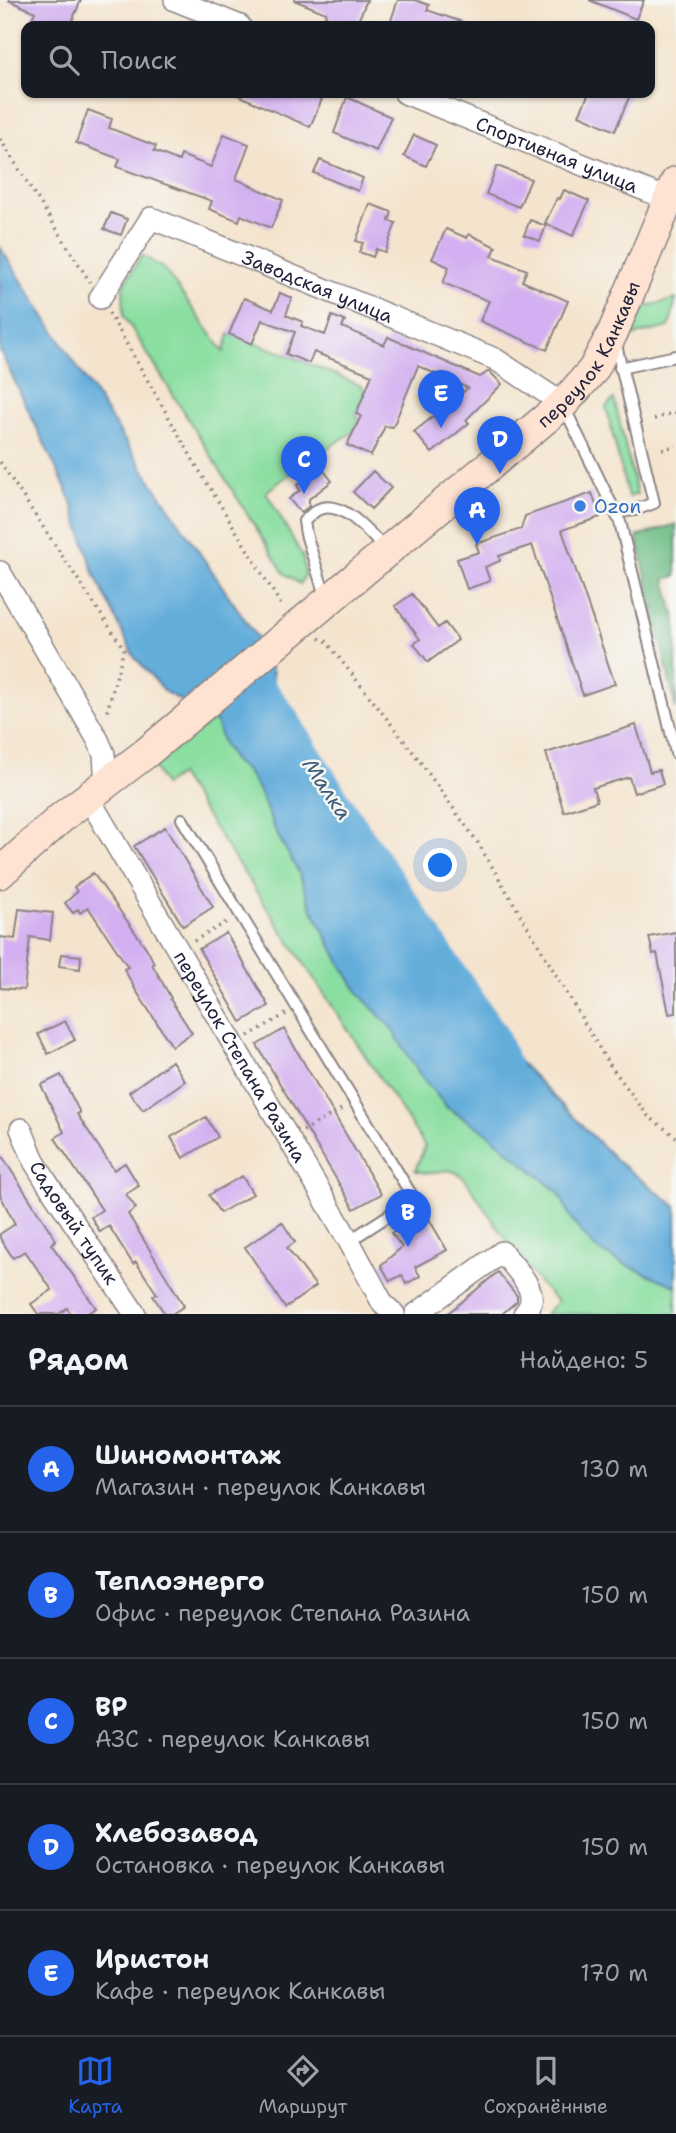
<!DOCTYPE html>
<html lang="ru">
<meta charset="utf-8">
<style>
body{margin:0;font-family:"Shantell Sans",sans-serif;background:#20242c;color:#f1f3f6}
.you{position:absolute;left:441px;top:866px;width:24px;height:24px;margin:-18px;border:5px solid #fff;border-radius:50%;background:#1a73e8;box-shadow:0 0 0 10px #1a73e833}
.badge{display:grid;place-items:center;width:46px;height:46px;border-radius:50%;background:#2563eb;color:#fff;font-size:23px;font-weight:700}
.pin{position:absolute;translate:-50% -58px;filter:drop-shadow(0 2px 4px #0008)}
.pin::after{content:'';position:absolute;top:37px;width:24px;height:21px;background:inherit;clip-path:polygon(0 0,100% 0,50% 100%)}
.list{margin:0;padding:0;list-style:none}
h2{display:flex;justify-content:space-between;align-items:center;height:91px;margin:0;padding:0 28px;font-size:30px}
h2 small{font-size:23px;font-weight:400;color:#9ea1a6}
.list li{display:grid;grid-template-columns:46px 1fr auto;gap:21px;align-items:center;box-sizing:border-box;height:126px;padding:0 28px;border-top:2px solid #363941}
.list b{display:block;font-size:26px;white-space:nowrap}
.list p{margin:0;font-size:23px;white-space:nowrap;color:#9ea1a6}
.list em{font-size:23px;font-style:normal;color:#9ea1a6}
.icon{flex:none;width:38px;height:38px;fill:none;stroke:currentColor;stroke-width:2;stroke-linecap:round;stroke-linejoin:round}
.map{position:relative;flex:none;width:676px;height:1314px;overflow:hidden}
.search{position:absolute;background:#171b24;box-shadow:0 2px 5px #0004;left:21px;right:21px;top:21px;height:77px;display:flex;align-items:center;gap:18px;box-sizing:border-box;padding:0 24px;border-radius:14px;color:#9ea1a6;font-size:26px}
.sheet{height:721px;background:#171b24}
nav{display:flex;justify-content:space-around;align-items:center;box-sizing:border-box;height:98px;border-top:2px solid #363941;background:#171b24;font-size:19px;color:#9ea1a6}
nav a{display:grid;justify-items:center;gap:4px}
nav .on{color:#2563eb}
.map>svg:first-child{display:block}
</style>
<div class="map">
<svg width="676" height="1314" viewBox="0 0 676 1314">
<rect width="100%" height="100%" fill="#f6f6f2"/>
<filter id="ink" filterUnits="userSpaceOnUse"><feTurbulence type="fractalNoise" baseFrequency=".0143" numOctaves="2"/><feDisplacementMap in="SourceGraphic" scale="14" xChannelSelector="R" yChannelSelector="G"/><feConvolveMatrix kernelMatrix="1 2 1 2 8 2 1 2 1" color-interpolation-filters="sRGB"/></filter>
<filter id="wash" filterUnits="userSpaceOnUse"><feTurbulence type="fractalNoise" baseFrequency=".00686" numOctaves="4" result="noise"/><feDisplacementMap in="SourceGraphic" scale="28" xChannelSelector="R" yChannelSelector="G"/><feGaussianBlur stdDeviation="1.57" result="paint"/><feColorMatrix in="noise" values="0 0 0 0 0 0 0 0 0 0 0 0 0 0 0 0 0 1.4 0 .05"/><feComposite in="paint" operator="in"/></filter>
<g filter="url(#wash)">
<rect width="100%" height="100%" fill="#f4e4ce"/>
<path fill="#89dea0" stroke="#56806e" stroke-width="2" d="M142,255L164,269L224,352L229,334L286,354L362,386L365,392L356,414L359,420L353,432L303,464L266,492L303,557L305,575L300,584L284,573L124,316L123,286Z
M676,299L669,327L632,336L631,332L643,307Z
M614,399L637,494L628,497L606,407Z
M215,719L223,743L233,760L247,772L258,789L277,834L299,873L310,905L342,966L360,995L390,1026L421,1076L447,1108L486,1132L559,1193L573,1222L596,1249L622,1263L676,1286V1314H545L558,1301C540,1293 480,1201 465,1179C446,1160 435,1180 415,1170L425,1146L179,775L164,785L152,763Z"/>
<path fill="#6ebd86" stroke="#487060" stroke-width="2" d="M676,524V576L665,579L676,622V709L637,537Z"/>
<path fill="#63addb" stroke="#42688b" stroke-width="2" d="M0,247L149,478L264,648C268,657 272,666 273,675C273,696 265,699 281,717L342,813L492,1034L617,1161L676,1206V1286L622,1263L596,1249L573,1222L559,1193L486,1132L447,1107L421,1076L390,1026L360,995L342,966L311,907L299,873L277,834L258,789L247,772L233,760L223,743L215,719L165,692L133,655L94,573L70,497L0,351Z"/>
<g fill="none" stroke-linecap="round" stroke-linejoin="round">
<path stroke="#63addb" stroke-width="32" d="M248,672L281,717L342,813L492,1035L504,1064"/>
</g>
<g id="blocks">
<path fill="#d3b0f1" d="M8,0H81L70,26H62L46,20L43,26H28L35,12Z
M294,0H367L356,26H350L325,16L326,13Z
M398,0H415L429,5L427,10L468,24V26H389Z
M589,0H644L636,19Z
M233,93H307L322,99L310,127Z
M589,93H631L615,131L579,115Z
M347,97L391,117L376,151L334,133Z
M88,110L112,119L109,128L156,146L154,151L179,161L181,155L211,167L224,134L249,144L236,179L283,200L271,228L241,215L239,221L209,209L212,201L117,167L120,159L76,143Z
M414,135L436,145L426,166L404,156Z
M320,160L363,178L358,191L314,173Z
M497,166L531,179L519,207L486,194Z
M564,190L589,201L573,236L545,223L557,198L560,199Z
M370,204L392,212L389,221L396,223L385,252L376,249L373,257L359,252L363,243L356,241Z
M111,213L127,219L121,235L104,229Z
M530,220L546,226L540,241L524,235Z
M446,229L467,238L469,234L496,247L492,256L527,270L522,281L568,301L547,350L480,321L489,301L443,283L449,267L432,259Z
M280,293L292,298L286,315L303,322L301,326L325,335L332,316L345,321L342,327L384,345L388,337L480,377L489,371L502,384L466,420L469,423L432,453L414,432L468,388L418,366L393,427L385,426L371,456L347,445L361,416L356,414L372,375L314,352L309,363L286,354L295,332L262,320L252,344L229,334L244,298L273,310Z
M321,467L332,481L309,499V506L301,513L289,499L300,490L297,485Z
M373,471L391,488L371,509L353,492Z
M592,493L600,517L562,530L615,684L583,695L532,545L499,556L500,561L485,567L490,581L467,589L457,559L479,552L476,544L521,529L525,516Z
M412,594L438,628L445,623L458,640L428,662L414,644L420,639L395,606Z
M636,725L650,772L659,770L663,784L634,793L629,777L593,788L597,801L564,812L546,753Z
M165,827L213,907L183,926L134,846Z
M93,873L147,949L154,963L152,964L171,998L170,999L192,1033L172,1046L135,989L124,969L128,967L88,907L80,913L78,909L73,913L65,903L77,892L74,887Z
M19,909L53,913L50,940L30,937L24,990L0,988V937L15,939Z
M676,932V1013L669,1014L657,953L653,954L649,937Z
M226,933L269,1006L241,1022L199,949Z
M61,954L81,956L80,969L59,966Z
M65,1021L75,1040L48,1054L38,1034Z
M284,1029L381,1194L354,1209L257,1045Z
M172,1061L185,1081L143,1110L129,1092Z
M61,1075L80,1113L77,1114L114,1170L125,1163L139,1186L126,1194L136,1208L128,1214L184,1306L172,1314H165L153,1296L157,1294L136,1262L133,1264L109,1226L100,1232L91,1217L102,1210L55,1138L64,1132L41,1085Z
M206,1117L218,1137L183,1158L171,1137Z
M0,1153L56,1240L51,1244L96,1308L86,1314H71L67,1308L59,1314H38L31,1304L52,1290L25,1251L13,1258L0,1238V1234L15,1224L0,1195Z
M242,1176L253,1194L220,1213L209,1195Z
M426,1214L447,1250L415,1267L420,1276L406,1284L402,1275L390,1281L381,1265L402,1247L391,1233Z
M282,1222L295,1242L287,1248L316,1286L285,1308L245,1247Z
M498,1272L517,1296V1301L502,1314H447Z"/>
</g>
</g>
<g filter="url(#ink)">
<use href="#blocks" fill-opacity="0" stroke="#8b8384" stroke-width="2"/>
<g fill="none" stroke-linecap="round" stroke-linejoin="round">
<g stroke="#8b8384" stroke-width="14">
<path id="lane" d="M615,341L654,503L635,510L615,512
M620,368L676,356
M564,407L620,522L676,753
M326,599L306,534L304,521C308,518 312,513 317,510C342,497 371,535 386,550
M182,819L414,1199L349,1241"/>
</g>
<g stroke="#8b8384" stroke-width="24">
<g id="street">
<path d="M175,0L240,26"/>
<path id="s1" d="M405,93L670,200"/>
<path id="s2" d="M100,298L151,218L495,359L563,404"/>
<path d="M0,572L98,740L104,754L106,784"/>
<path id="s3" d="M88,797L349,1241L383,1304L394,1314"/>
<path id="s4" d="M21,1129L35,1163L46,1181L135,1314"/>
<path d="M416,1314L502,1252C515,1269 545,1294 524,1314"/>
</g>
</g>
<g stroke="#8b8384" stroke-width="33">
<g id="secondary">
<path id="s5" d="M0,873L62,817L146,753L563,404L593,370L613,332L676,182"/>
</g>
</g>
<path stroke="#8b8384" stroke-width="3.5" stroke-dasharray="2 5" stroke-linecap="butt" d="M0,139L90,282
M109,313L196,465L283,608
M654,419L676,412
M662,449L676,446
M0,462L124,649L106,715
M319,638L326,641L416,756L478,843L607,1061L648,1116L676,1137
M194,941L230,920
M248,1036L286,1014
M303,1131L345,1107"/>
<use href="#lane" stroke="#fff" stroke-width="10"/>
<use href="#street" stroke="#fff" stroke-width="21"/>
<use href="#secondary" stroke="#fee3d2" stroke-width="30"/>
</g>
</g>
<circle fill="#3f7fe0" stroke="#f6f6f2" stroke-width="2.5" cx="580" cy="506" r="7"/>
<g text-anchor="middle" stroke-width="5" stroke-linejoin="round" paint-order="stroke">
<g font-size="19" fill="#22223b" stroke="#f6f6f2">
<text dy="7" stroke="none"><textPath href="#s1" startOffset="164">Спортивная улица</textPath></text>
<text dy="7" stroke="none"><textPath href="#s2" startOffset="275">Заводская улица</textPath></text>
<text dy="7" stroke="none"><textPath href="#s5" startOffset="789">переулок Канкавы</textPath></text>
<text dy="7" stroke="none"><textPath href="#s3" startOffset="301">переулок Степана Разина</textPath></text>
<text dy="7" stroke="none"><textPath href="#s4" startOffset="108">Садовый тупик</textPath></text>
</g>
<g font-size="19" fill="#366cbe" stroke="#f6f6f2" text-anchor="start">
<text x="594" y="513">Ozon</text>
</g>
<g font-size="21" font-style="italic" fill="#3c5a7b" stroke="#f6f6f2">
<text transform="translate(327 789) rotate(56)" y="7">Малка</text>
</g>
</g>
</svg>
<div class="you"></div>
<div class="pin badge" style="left:477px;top:545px">A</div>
<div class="pin badge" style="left:408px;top:1247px">B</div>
<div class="pin badge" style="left:304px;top:494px">C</div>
<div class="pin badge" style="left:500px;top:474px">D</div>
<div class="pin badge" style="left:441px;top:428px">E</div>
<div class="search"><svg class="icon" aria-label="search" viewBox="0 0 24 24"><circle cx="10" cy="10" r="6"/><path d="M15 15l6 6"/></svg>Поиск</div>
</div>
<section class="sheet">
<h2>Рядом<small>Найдено: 5</small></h2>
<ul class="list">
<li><span class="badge">A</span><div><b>Шиномонтаж</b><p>Магазин · переулок Канкавы</p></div><em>130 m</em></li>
<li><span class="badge">B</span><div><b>Теплоэнерго</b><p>Офис · переулок Степана Разина</p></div><em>150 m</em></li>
<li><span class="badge">C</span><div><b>BP</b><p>АЗС · переулок Канкавы</p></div><em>150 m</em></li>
<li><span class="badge">D</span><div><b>Хлебозавод</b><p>Остановка · переулок Канкавы</p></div><em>150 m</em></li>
<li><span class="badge">E</span><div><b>Иристон</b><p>Кафе · переулок Канкавы</p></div><em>170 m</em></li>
</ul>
</section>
<nav>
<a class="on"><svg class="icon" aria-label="map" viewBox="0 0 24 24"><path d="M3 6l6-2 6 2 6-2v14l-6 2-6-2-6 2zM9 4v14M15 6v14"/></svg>Карта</a>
<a><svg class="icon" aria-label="directions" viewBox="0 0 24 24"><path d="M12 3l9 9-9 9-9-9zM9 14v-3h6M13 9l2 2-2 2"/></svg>Маршрут</a>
<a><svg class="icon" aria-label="saved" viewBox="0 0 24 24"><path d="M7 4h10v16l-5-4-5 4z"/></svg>Сохранённые</a>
</nav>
